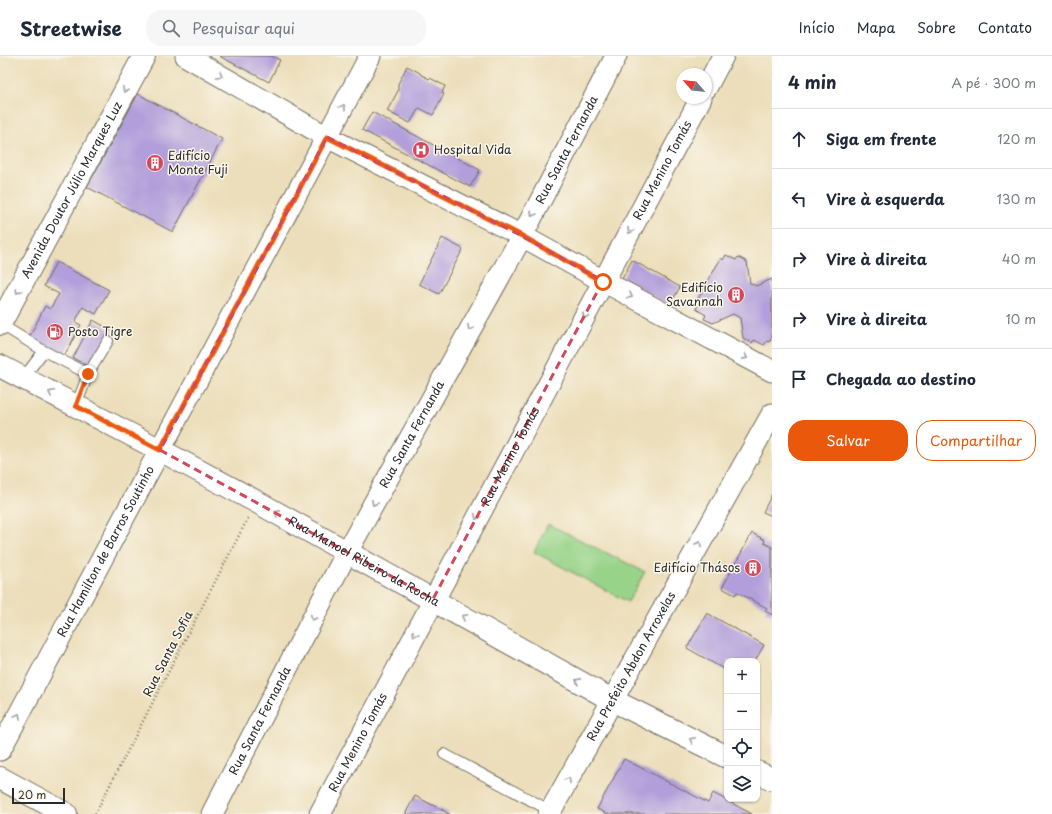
<!DOCTYPE html>
<html lang="pt">
<meta charset="utf-8">
<style>
body{margin:0;font-family:"Playpen Sans",sans-serif;background:#f6f6f7;color:#1f2937}
.controls{position:absolute;right:12px;bottom:12px;display:grid;overflow:hidden;border-radius:8px;box-shadow:0 1px 3px #0004}
.controls button{width:36px;height:36px;display:grid;place-items:center;padding:0;border:0;border-bottom:1px solid #e0e1e3;background:#fff;color:#1f2937;font:20px sans-serif}
.compass{position:absolute;left:676px;top:12px;width:36px;height:36px;border-radius:50%;background:#fff;box-shadow:0 1px 3px #0004;rotate:298deg}
.scale{position:absolute;left:12px;bottom:10px;width:53px;box-sizing:border-box;padding-left:4px;border:2px solid #2b2b2b;border-top:0;font-size:11px;line-height:14px;white-space:nowrap;color:#2b2b2b;-webkit-text-stroke:3px #fbf7ec;paint-order:stroke}
.stop{position:absolute;width:12px;height:12px;margin:-9px;border:3px solid #ea580c;border-radius:50%;background:#fff}
.stop.end{background:#ea580c;border-color:#fff;box-shadow:0 1px 4px #0008}
.list{margin:0;padding:0;list-style:none}
h2{display:flex;justify-content:space-between;align-items:center;height:52px;margin:0;padding:0 16px;font-size:17px}
h2 small{font-size:13px;font-weight:400;color:#747a83}
.list li{display:grid;grid-template-columns:26px 1fr auto;gap:12px;align-items:center;box-sizing:border-box;height:60px;padding:0 16px;border-top:1px solid #e0e1e3}
.list b{display:block;font-size:15px;white-space:nowrap}
.list em{font-size:13px;font-style:normal;color:#747a83}
.actions{display:flex;gap:8px;padding:12px 16px}
.actions a{flex:1;padding:9px 0;border:1px solid #ea580c;border-radius:16px;text-align:center;font-size:14px;color:#ea580c}
.actions .main{background:#ea580c;color:#fff}
.icon{flex:none;width:22px;height:22px;fill:none;stroke:currentColor;stroke-width:2;stroke-linecap:round;stroke-linejoin:round}
.map{position:relative;flex:none;width:772px;height:758px;overflow:hidden}
header{display:flex;align-items:center;gap:24px;box-sizing:border-box;height:56px;padding:0 20px;background:#fff;border-bottom:1px solid #e0e1e3}
header strong{font-size:19px}
nav{display:flex;gap:22px;margin-inline-start:auto;font-size:14px}
.search{width:280px;height:36px;background:#f6f6f7;display:flex;align-items:center;gap:10px;box-sizing:border-box;padding:0 14px;border-radius:16px;color:#747a83;font-size:15px}
main{display:flex}
aside{flex:1;background:#fff}
.map>svg:first-child{display:block}
</style>
<header>
<strong>Streetwise</strong>
<div class="search"><svg class="icon" aria-label="search" viewBox="0 0 24 24"><circle cx="10" cy="10" r="6"/><path d="M15 15l6 6"/></svg>Pesquisar aqui</div>
<nav><a>Início</a><a>Mapa</a><a>Sobre</a><a>Contato</a></nav>
</header>
<main>
<div class="map">
<svg width="772" height="758" viewBox="0 0 772 758">
<rect width="100%" height="100%" fill="#fbf7ec"/>
<filter id="ink" filterUnits="userSpaceOnUse"><feTurbulence type="fractalNoise" baseFrequency=".025" numOctaves="2"/><feDisplacementMap in="SourceGraphic" scale="8" xChannelSelector="R" yChannelSelector="G"/><feConvolveMatrix kernelMatrix="1 2 1 2 8 2 1 2 1" color-interpolation-filters="sRGB"/></filter>
<filter id="wash" filterUnits="userSpaceOnUse"><feTurbulence type="fractalNoise" baseFrequency=".012" numOctaves="4" result="noise"/><feDisplacementMap in="SourceGraphic" scale="16" xChannelSelector="R" yChannelSelector="G"/><feGaussianBlur stdDeviation="0.9" result="paint"/><feColorMatrix in="noise" values="0 0 0 0 0 0 0 0 0 0 0 0 0 0 0 0 0 1.4 0 .05"/><feComposite in="paint" operator="in"/></filter>
<g filter="url(#wash)">
<rect width="100%" height="100%" fill="#ecdeba"/>
<path fill="#97d388" stroke="#617f5a" d="M548,468L645,516L628,546L534,496Z"/>
<g id="blocks">
<path fill="#b19eda" d="M219,0H271L280,4L269,26Z
M407,10L420,17V18L429,23L430,22L445,30L442,37L444,38L433,59L419,52L410,67L387,55L398,35V28Z
M138,38L222,83L173,176L87,131Z
M372,56L480,114L470,131L362,74Z
M442,182L463,193L439,238L419,228Z
M726,199L736,204L738,201L747,206L750,227L756,230L772,223V281L769,286L767,285L764,289L754,284L752,287L743,282L740,262L733,258L713,267L704,263L706,259L696,253L698,249L695,248L721,202L723,204Z
M632,204L680,231L670,249L622,223Z
M56,206L109,234L96,258L83,251L75,266L81,269L63,302L29,282L45,250L50,253L59,238L44,230Z
M93,264L111,274L91,312L73,302Z
M772,438V460L763,456Z
M752,477L765,484L764,487L772,491V559L765,555L767,552L737,536L735,539L722,532Z
M707,557L764,589L755,605H727V615L687,592Z
M624,703L708,747L713,737L752,758H607L597,753Z
M415,740L450,758H405Z"/>
</g>
</g>
<g filter="url(#ink)">
<use href="#blocks" fill-opacity="0" stroke="#6f6a5d" stroke-width="1"/>
<g fill="none" stroke-linecap="round" stroke-linejoin="round">
<g stroke="#6f6a5d" stroke-width="12">
<path id="service" d="M0,268L44,295L88,318
M23,322L44,295
M76,350L88,318L108,285
M444,698L551,755"/>
</g>
<g stroke="#6f6a5d" stroke-width="23">
<g id="minor">
<path d="M186,0L327,81L522,180L603,225L772,315"/>
<path d="M706,32L723,0"/>
<path id="s1" d="M0,694L370,0"/>
<path id="s2" d="M212,758L347,496L522,180L616,0"/>
<path id="s3" d="M320,758L701,42"/>
<path id="s4" d="M549,758L772,358"/>
</g>
</g>
<g stroke="#6f6a5d" stroke-width="24">
<g id="tertiary">
<path id="s5" d="M0,268L144,0"/>
<path id="s6" d="M0,310L160,394L257,446L612,644L727,701"/>
<path d="M757,716L772,723"/>
<path d="M0,722L66,758"/>
</g>
</g>
<path stroke="#6f6a5d" stroke-width="2.5" stroke-dasharray="1 3" stroke-linecap="butt" d="M95,758L248,462"/>
<use href="#service" stroke="#fff" stroke-width="10"/>
<use href="#minor" stroke="#fff" stroke-width="21"/>
<use href="#tertiary" stroke="#fff" stroke-width="22"/>
</g>
<defs><path id="oneway-chevron" d="M-2-3.5L2.5 0L-2 3.5" fill="none" stroke-width="1.6" stroke-linecap="round" stroke-linejoin="round"/></defs>
<g stroke="#a0a0a0">
<use href="#oneway-chevron" transform="translate(220 19) rotate(30)"/>
<use href="#oneway-chevron" transform="translate(125 34) rotate(118)"/>
<use href="#oneway-chevron" transform="translate(343 51) rotate(-62)"/>
<use href="#oneway-chevron" transform="translate(533 158) rotate(118)"/>
<use href="#oneway-chevron" transform="translate(630 175) rotate(118)"/>
<use href="#oneway-chevron" transform="translate(18 235) rotate(118)"/>
<use href="#oneway-chevron" transform="translate(630 240) rotate(28)"/>
<use href="#oneway-chevron" transform="translate(585 260) rotate(118)"/>
<use href="#oneway-chevron" transform="translate(470 272) rotate(119)"/>
<use href="#oneway-chevron" transform="translate(745 301) rotate(28)"/>
<use href="#oneway-chevron" transform="translate(51 337) rotate(-153)"/>
<use href="#oneway-chevron" transform="translate(374 447) rotate(119)"/>
<use href="#oneway-chevron" transform="translate(277 457) rotate(-151)"/>
<use href="#oneway-chevron" transform="translate(477 461) rotate(118)"/>
<use href="#oneway-chevron" transform="translate(699 488) rotate(-61)"/>
<use href="#oneway-chevron" transform="translate(464 561) rotate(-151)"/>
<use href="#oneway-chevron" transform="translate(313 562) rotate(117)"/>
<use href="#oneway-chevron" transform="translate(415 578) rotate(118)"/>
<use href="#oneway-chevron" transform="translate(578 625) rotate(-151)"/>
<use href="#oneway-chevron" transform="translate(18 660) rotate(-62)"/>
<use href="#oneway-chevron" transform="translate(692 684) rotate(-154)"/>
<use href="#oneway-chevron" transform="translate(568 724) rotate(-61)"/>
</g>
</g>
<g fill="none" stroke-linecap="round" stroke-linejoin="round" filter="url(#ink)">
<path stroke="#ea580c" stroke-width="5" d="M88,318L76,350L160,394L327,81L522,180L603,226"/>
</g>
<path fill="none" stroke="#d1495b" stroke-width="3" stroke-dasharray="8 5" stroke-linejoin="round" d="M327,81L522,180L603,225L433,543L160,394Z"/>
<defs>
<g id="hospital-disc" transform="scale(0.9)"><circle r="9.5" fill="#d1495b" stroke="#fbf7ec"/><path d="M-5-5h3v3.5h4V-5h3V5h-3V1.5h-4V5h-3Z" fill="#fff"/></g>
<g id="building-disc" transform="scale(0.9)"><circle r="9.5" fill="#d1495b" stroke="#fbf7ec"/><path d="M-4-6H4V6H1V3H-1V6H-4ZM-2.5-4.3h1.7v1.8h-1.7ZM.8-4.3h1.7v1.8H.8ZM-2.5-1h1.7V.8h-1.7ZM.8-1h1.7V.8H.8Z" fill="#fff"/></g>
<g id="fuel-disc" transform="scale(0.9)"><circle r="9.5" fill="#d1495b" stroke="#fbf7ec"/><path d="M-5.5-6h7V0h2V4h1.3V-2.5L3-4.5l.8-.8L6-3V5H2.5V1h-1V6h-7ZM-4.2-4.7v3.2H.2V-4.7Z" fill="#fff"/></g>
</defs>
<g fill-rule="evenodd">
<use href="#hospital-disc" x="421" y="94"/>
<use href="#building-disc" x="155" y="107"/>
<use href="#building-disc" x="736" y="239"/>
<use href="#fuel-disc" x="55" y="276"/>
<use href="#building-disc" x="753" y="512"/>
</g>
<g text-anchor="middle" stroke-width="3" stroke-linejoin="round" paint-order="stroke">
<g font-size="12" fill="#2b2b2b" stroke="#fbf7ec" text-anchor="start">
<text x="434" y="98">Hospital Vida</text>
<text x="168" y="104">Edifício<tspan x="168" dy="14">Monte Fuji</tspan></text>
<text x="723" y="236" text-anchor="end">Edifício<tspan x="723" dy="14">Savannah</tspan></text>
<text x="68" y="280">Posto Tigre</text>
<text x="740" y="516" text-anchor="end">Edifício Thásos</text>
</g>
<g font-size="12" fill="#2b2b2b" stroke="#fbf7ec">
<text dy="4" stroke="none"><textPath href="#s2" startOffset="753">Rua Santa Fernanda</textPath></text>
<text dy="4" stroke="none"><textPath href="#s3" startOffset="729">Rua Menino Tomás</textPath></text>
<text dy="4" stroke="none"><textPath href="#s5" startOffset="152">Avenida Doutor Júlio Marques Luz</textPath></text>
<text dy="4" stroke="none"><textPath href="#s2" startOffset="429">Rua Santa Fernanda</textPath></text>
<text dy="4" stroke="none"><textPath href="#s3" startOffset="405">Rua Menino Tomás</textPath></text>
<text dy="4" stroke="none"><textPath href="#s1" startOffset="225">Rua Hamilton de Barros Soutinho</textPath></text>
<text dy="4" stroke="none"><textPath href="#s6" startOffset="413">Rua Manoel Ribeiro da Rocha</textPath></text>
<text transform="translate(168 598) rotate(-63)" y="4">Rua Santa Sofia</text>
<text dy="4" stroke="none"><textPath href="#s4" startOffset="169">Rua Prefeito Abdon Arroxelas</textPath></text>
<text dy="4" stroke="none"><textPath href="#s2" startOffset="105">Rua Santa Fernanda</textPath></text>
<text dy="4" stroke="none"><textPath href="#s3" startOffset="81">Rua Menino Tomás</textPath></text>
</g>
</g>
</svg>
<div class="controls">
<button>+</button>
<button>−</button>
<button><svg class="icon" aria-label="locate" viewBox="0 0 24 24"><circle cx="12" cy="12" r="6"/><path d="M12 2v4M12 18v4M2 12h4M18 12h4"/></svg></button>
<button><svg class="icon" aria-label="layers" viewBox="0 0 24 24"><path d="M12 4l9 5-9 5-9-5zM3 14l9 5 9-5"/></svg></button>
</div>
<svg class="compass" viewBox="-18 -18 36 36"><path d="M0-13l5 13h-10z" fill="#e53935"/><path d="M0 13l5-13h-10z" fill="#747a83"/></svg>
<div class="scale">20 m</div>
<div class="stop" style="left:603px;top:226px"></div>
<div class="stop end" style="left:88px;top:318px"></div>
</div>
<aside>
<h2>4 min<small>A pé · 300 m</small></h2>
<ul class="list">
<li><svg class="icon" aria-label="ahead" viewBox="0 0 24 24"><path d="M12 20V5M6 11l6-6 6 6"/></svg><div><b>Siga em frente</b></div><em>120 m</em></li>
<li><svg class="icon" aria-label="left" viewBox="0 0 24 24"><path d="M17 20v-9H6M10 6l-5 5 5 5"/></svg><div><b>Vire à esquerda</b></div><em>130 m</em></li>
<li><svg class="icon" aria-label="right" viewBox="0 0 24 24"><path d="M7 20v-9h11M14 6l5 5-5 5"/></svg><div><b>Vire à direita</b></div><em>40 m</em></li>
<li><svg class="icon" aria-label="right" viewBox="0 0 24 24"><path d="M7 20v-9h11M14 6l5 5-5 5"/></svg><div><b>Vire à direita</b></div><em>10 m</em></li>
<li><svg class="icon" aria-label="arrive" viewBox="0 0 24 24"><path d="M6 21V4h12l-3 4 3 4H6"/></svg><div><b>Chegada ao destino</b></div></li>
</ul>
<div class="actions"><a class="main">Salvar</a><a>Compartilhar</a></div>
</aside>
</main>
